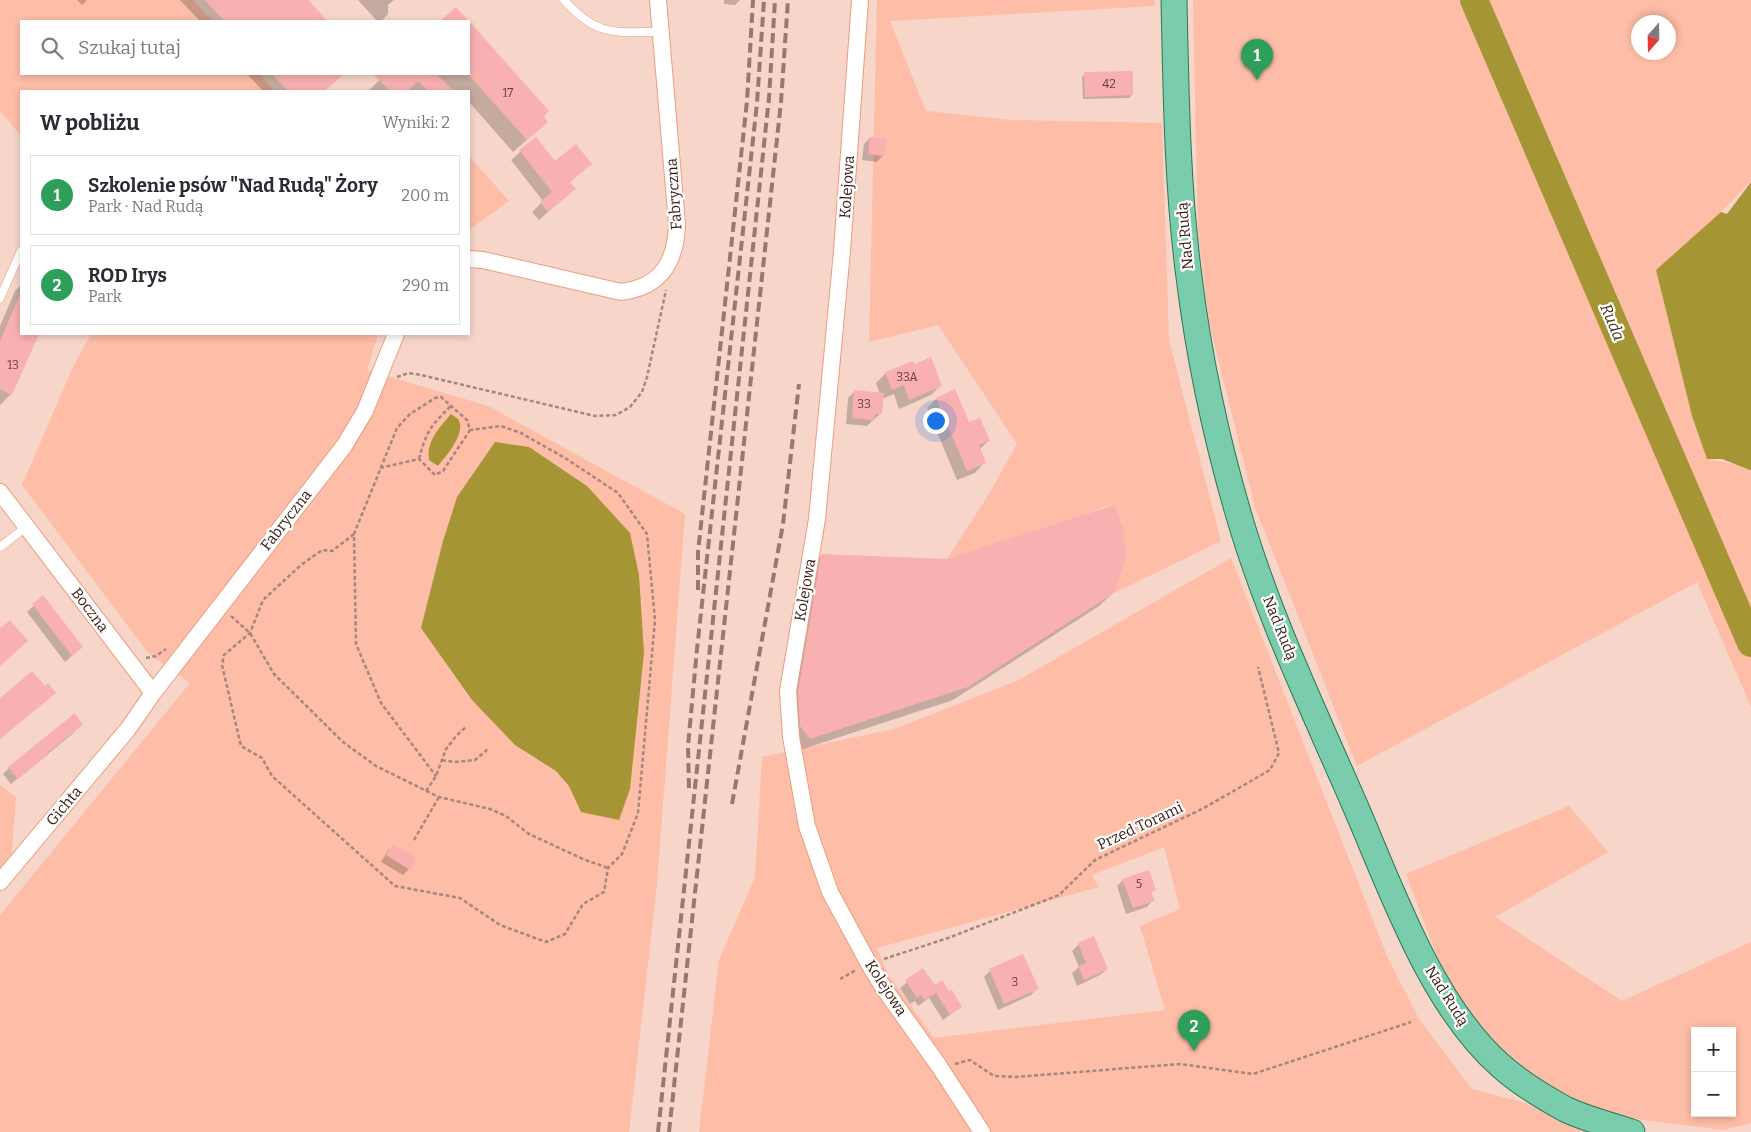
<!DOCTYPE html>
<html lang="pl">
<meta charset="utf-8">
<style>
body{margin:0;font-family:Bitter,serif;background:#f2f2f3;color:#2b2b33}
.controls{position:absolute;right:15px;bottom:15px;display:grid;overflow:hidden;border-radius:0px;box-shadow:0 2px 8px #0003}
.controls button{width:45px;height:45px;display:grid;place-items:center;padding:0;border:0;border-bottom:1px solid #e1e1e2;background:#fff;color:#2b2b33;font:25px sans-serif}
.compass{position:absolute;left:1631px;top:15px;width:45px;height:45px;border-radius:50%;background:#fff;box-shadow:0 2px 8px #0003;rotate:200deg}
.you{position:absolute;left:935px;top:420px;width:18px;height:18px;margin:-12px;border:4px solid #fff;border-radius:50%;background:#1a73e8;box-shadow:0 0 0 8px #1a73e833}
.badge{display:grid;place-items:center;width:32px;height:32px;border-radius:50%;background:#d93025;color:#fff;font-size:16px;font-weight:700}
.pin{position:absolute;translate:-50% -41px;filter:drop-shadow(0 1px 2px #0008)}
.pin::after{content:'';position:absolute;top:26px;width:18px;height:15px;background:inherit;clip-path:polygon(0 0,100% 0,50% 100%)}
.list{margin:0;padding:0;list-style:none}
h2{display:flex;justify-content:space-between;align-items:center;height:65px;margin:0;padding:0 20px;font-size:21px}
h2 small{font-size:16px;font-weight:400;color:#7c7c81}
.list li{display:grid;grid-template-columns:32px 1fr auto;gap:15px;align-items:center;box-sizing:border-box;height:80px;margin:0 10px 10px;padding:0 10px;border:1px solid #e1e1e2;border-radius:0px}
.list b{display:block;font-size:19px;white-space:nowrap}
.list p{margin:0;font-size:16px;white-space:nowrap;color:#7c7c81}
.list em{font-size:16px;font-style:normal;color:#7c7c81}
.icon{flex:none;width:28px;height:28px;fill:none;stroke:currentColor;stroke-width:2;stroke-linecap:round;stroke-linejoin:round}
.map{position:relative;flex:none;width:1751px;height:1132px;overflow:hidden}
.search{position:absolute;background:#fff;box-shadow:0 2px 8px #0003;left:20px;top:20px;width:450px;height:55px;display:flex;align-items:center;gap:12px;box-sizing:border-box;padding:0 18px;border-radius:0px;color:#7c7c81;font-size:19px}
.panel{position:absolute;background:#fff;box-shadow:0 2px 8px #0003;left:20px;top:90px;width:450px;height:245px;border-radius:0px}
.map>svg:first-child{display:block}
</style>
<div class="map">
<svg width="1751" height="1132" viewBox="0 0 1751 1132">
<rect width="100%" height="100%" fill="#f7d5c9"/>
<path fill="#fdbda6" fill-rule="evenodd" d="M0,0H193L212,21H21V74H259L274,91H21V136L0,111Z
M877,0H1154L1155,6L890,21L926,111L1011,120L1162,123L1169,340L1221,541L1114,593L1127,557L1123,526L1114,505L1102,507L1073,520L947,559L989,494L1017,444L938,325L869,342Z
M1193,0H1751V181L1721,212L1656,270L1692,416L1707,459L1751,467V707L1697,582L1357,766L1255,507L1209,322L1198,232ZM1638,22H1668V52H1638Z
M469,156L509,201L469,230Z
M91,334H378L367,370L488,406L685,514L657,884L629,1132H0V915L190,683L148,653L22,485L72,369Z
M1231,558L1387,956L1419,1019L1472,1089L1525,1103L1587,1132H699L719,960L755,877L762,757L894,729L1017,681ZM1164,847L1180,909L1140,926L1165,1010L934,1038L888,974L877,948L1099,887L1092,875Z
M0,785L16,797L11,860L0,872Z
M1569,806L1608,852L1495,917L1622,1001L1751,942V1123L1724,1130L1643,1120L1571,1103L1495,1047L1446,980L1406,874ZM1695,1031H1732V1113H1695Z"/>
<path fill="#a59534" d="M1751,182V470H1750L1722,459H1707L1692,416L1656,270L1721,212L1727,214Z
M451,414C453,416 456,417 458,419C467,433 446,456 438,466L429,460C426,441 440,427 451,414Z
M495,442L529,447L587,486L630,533L639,575L644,653L630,789L619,820L581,812L569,786L556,771L515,745L472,700L421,628L443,541L457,497Z"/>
<path fill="#0003" d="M77,0H87L82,5Z
M180,0H306L325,21H200Z
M358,0H394L388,5V14L381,21H377Z
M724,0H740L735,5L724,4Z
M469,23L547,111L542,116L547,122L513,152L469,102V91H368L386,74H469Z
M247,74H344L324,91H263Z
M1085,74L1132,95L1129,98L1083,99L1082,77Z
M536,138L555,162L590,164L569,183L574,189L539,220L532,212L543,201L511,160Z
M870,138L883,155L877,162L862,160L864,144Z
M21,285V334H38L11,394L0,405V326L15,291Z
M886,373L941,385L931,395L899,409L894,394L882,399L881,413L867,426L846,424L848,398L855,391L880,394L876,383Z
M936,399L988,441L979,450L984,463L975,473L957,480L927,408Z
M822,555L1113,593L1099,606L953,700L797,751L788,739L808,569Z
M43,597L82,647L65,662L27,612Z
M76,731L11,784L3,774L9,768Z
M393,845L409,869L403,875L381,862L387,852Z
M1123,880L1154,890L1151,893L1153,900L1147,907L1126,914L1117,886Z
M1079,944L1107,969L1100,975L1077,986L1072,973L1079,967L1072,951Z
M923,970L934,987L961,1007L943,1020L929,998L918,1006L915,1001L910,1004L900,988Z
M990,971L1037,988L1031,995L998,1010L984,977Z"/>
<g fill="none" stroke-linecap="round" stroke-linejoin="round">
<path stroke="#a59534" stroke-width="28" d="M1474,0L1751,643"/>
</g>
<path fill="#f8b1b0" d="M205,0H309L327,21H224Z
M456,7L469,21H440Z
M469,21L549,111L544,116L548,122L527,140L469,75Z
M1133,71V95L1085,97L1084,72Z
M272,74H344L324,91H288Z
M373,74H436L454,91H428L418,81L407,91H390Z
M536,137L555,161L576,144L592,164L570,182L576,189L548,212L540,202L552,192L519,150Z
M870,137L886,138L884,156L868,154Z
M21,292V334H39L12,395L0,389V341Z
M931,357L942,386L909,400L904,385L892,390L885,372L913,361L915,364Z
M955,389L969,422L980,418L990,441L979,445L986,463L967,471L936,398Z
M854,390L884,393L882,414H875L874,420L852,418Z
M1114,505L1123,526L1127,557L1114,593L968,687L810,739L800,726L798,692L821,554L947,559Z
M43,595L83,647L72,656L32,604Z
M10,620L28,641L0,666V628Z
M32,671L45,686L48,683L56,693L0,739V698Z
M75,713L83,725L48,752L49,754L18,779L8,767Z
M393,844L417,858L410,870L386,855Z
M1149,870L1156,890L1151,892L1155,901L1133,908L1122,879Z
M1094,936L1108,969L1084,980L1078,966L1086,963L1078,943Z
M1023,954L1039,989L1004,1004L989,969Z
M923,968L935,985L942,980L949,991L952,990L962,1007L950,1015L936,993L925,1000L921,995L917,998L905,980Z"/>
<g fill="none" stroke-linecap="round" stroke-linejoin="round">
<g stroke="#ec9d80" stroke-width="9">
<path id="service" d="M564,0C597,37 614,32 660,32
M0,298L21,251
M0,547L26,527"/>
</g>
<g stroke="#ec9d80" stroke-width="18">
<path id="minor" d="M860,0L842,251L817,519L788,691L791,737L807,826L830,892L869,964L885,990L939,1066L982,1132
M469,259L483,260L621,292C661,287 676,262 677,224L658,0
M0,492L153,693L128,729L0,882
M153,693L344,446L365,411L396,334"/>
</g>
<g stroke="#297951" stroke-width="27">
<path id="primary" d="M1174,0C1176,92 1177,185 1189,277C1199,358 1216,438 1239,516C1268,615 1313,709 1354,803C1391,888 1431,1005 1501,1066C1520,1083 1543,1097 1565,1109C1586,1119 1610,1125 1632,1132"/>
</g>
<path stroke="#a7877c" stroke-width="2.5" stroke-dasharray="4 2.5" stroke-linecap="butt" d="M397,377L409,373L421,375L595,416L616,415L630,407L642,392L647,377L666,290
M419,459C426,432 431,425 451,406
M380,468L419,459L435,475L443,471L470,430L467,420L441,397L435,398L410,414L397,428L354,534L356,644L381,703L436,776
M354,534L332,551L322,550L301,565L263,600L250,633L224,655L222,665L241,746L262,758L272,776L395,886L460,898L500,925L546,942L565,934L583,904L604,892L608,868L622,854L638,813L655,620L647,534L618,493L565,458L521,433L501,426L470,430
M231,616L250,633L274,674L343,742L376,766L439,797L490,809L506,816L529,834L583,859L608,868
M146,658L156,656L166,649
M442,760L454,762L475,760L488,749
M426,791L436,776L446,749L457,735L466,727
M414,840L439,797
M884,959L948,938L1059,895L1095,860L1204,808L1270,770L1279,753L1258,667
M840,979L856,970
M955,1064L970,1060L994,1076L1015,1077L1180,1064L1253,1074L1411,1022"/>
<use href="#service" stroke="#fff" stroke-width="8"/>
<use href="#minor" stroke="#fff" stroke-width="16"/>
<use href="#primary" stroke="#7acdac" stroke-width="25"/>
<path stroke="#99786d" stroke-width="4" stroke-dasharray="10 5" stroke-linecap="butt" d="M698,590V552L747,101L753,0
M689,788L688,746L697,649L757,103L764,0
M732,804L783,524L799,384
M658,1132L769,98L775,0
M669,1132L781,102L788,0"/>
</g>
<g text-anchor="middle" stroke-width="4.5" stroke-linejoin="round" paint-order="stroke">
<g font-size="12" fill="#683f37">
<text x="1109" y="88">42</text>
<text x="508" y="97">17</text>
<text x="13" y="369">13</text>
<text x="907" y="381">33A</text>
<text x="864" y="408">33</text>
<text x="1139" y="888">5</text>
<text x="1015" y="986">3</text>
</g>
<g font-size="15" fill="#38190f" stroke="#fefefe">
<text transform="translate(847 187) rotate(-86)" y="5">Kolejowa</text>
<text transform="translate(674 194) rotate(-94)" y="5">Fabryczna</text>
<text transform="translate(1185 236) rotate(-95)" y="5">Nad Rudą</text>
<text transform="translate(286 520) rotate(-52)" y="5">Fabryczna</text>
<text transform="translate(805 590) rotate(-80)" y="5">Kolejowa</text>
<text transform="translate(90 610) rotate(53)" y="5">Boczna</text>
<text transform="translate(1280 628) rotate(68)" y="5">Nad Rudą</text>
<text transform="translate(64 806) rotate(-50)" y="5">Gichta</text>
<text transform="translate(1140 826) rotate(-25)" y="5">Przed Torami</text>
<text transform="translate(886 988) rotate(57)" y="5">Kolejowa</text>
<text transform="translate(1447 996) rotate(58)" y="5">Nad Rudą</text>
</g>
<g font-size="16" font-style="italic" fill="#413a12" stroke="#fefefe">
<text transform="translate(1613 322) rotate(67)" y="6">Ruda</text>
</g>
</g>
</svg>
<div class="controls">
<button>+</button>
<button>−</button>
</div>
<svg class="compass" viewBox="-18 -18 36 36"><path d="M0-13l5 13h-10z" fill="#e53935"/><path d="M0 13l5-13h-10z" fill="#7c7c81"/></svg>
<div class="you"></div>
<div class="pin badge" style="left:1257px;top:80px;background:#2e9e5b">1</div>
<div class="pin badge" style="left:1194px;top:1051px;background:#2e9e5b">2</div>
<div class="search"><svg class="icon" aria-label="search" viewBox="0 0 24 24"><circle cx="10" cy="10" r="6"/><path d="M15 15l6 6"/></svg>Szukaj tutaj</div>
<section class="panel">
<h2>W pobliżu<small>Wyniki: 2</small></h2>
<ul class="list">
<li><span class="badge" style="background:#2e9e5b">1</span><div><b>Szkolenie psów &quot;Nad Rudą&quot; Żory</b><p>Park · Nad Rudą</p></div><em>200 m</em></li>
<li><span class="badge" style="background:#2e9e5b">2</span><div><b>ROD Irys</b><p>Park</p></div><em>290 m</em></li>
</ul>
</section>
</div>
